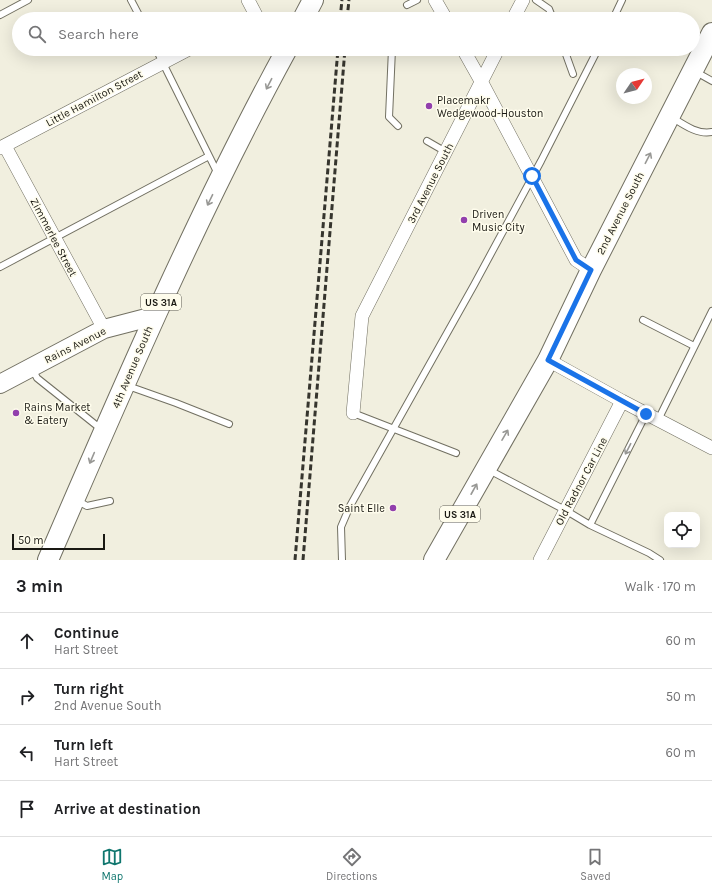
<!DOCTYPE html>
<meta charset="utf-8">
<style>
body{margin:0;font-family:Karla,sans-serif;background:#f2f2f2;color:#202124}
.controls{position:absolute;right:12px;bottom:12px;display:grid;overflow:hidden;border-radius:8px;box-shadow:0 4px 16px #0002}
.controls button{width:36px;height:36px;display:grid;place-items:center;padding:0;border:0;border-bottom:1px solid #e0e0e0;background:#fff;color:#202124;font:20px sans-serif}
.compass{position:absolute;left:616px;top:68px;width:36px;height:36px;border-radius:50%;background:#fff;box-shadow:0 4px 16px #0002;rotate:55deg}
.scale{position:absolute;left:12px;bottom:10px;width:93px;box-sizing:border-box;padding-left:4px;border:2px solid #1a1913;border-top:0;font-size:11px;line-height:14px;white-space:nowrap;color:#1a1913;-webkit-text-stroke:3px #fefcec;paint-order:stroke}
.stop{position:absolute;width:12px;height:12px;margin:-9px;border:3px solid #1a73e8;border-radius:50%;background:#fff}
.stop.end{background:#1a73e8;border-color:#fff;box-shadow:0 1px 4px #0008}
.list{margin:0;padding:0;list-style:none}
h2{display:flex;justify-content:space-between;align-items:center;height:52px;margin:0;padding:0 16px;font-size:17px}
h2 small{font-size:13px;font-weight:400;color:#757577}
.list li{display:grid;grid-template-columns:26px 1fr auto;gap:12px;align-items:center;box-sizing:border-box;height:56px;padding:0 16px;border-top:1px solid #e0e0e0}
.list b{display:block;font-size:15px;white-space:nowrap}
.list p{margin:0;font-size:13px;white-space:nowrap;color:#757577}
.list em{font-size:13px;font-style:normal;color:#757577}
.icon{flex:none;width:22px;height:22px;fill:none;stroke:currentColor;stroke-width:2;stroke-linecap:round;stroke-linejoin:round}
.map{position:relative;flex:none;width:712px;height:560px;overflow:hidden}
.search{position:absolute;background:#fff;box-shadow:0 4px 16px #0002;left:12px;right:12px;top:12px;height:44px;display:flex;align-items:center;gap:10px;box-sizing:border-box;padding:0 14px;border-radius:22px;color:#757577;font-size:15px}
.sheet{height:276px;background:#fff}
nav{display:flex;justify-content:space-around;align-items:center;box-sizing:border-box;height:56px;border-top:1px solid #e0e0e0;background:#fff;font-size:11px;color:#757577}
nav a{display:grid;justify-items:center;gap:2px}
nav .on{color:#0f766e}
.map>svg:first-child{display:block}
</style>
<div class="map">
<svg width="712" height="560" viewBox="0 0 712 560">
<rect width="100%" height="100%" fill="#f1efdf"/>
<g fill="none" stroke-linecap="round" stroke-linejoin="round">
<g stroke="#727062" stroke-width="8">
<path id="lane" d="M131,0L141,19
M536,0L549,9L553,19
M407,5L417,0
M0,15L28,0
M613,19L622,0
M156,49L218,174
M392,49L389,117L398,126
M564,49L573,74
M696,72L712,81
M673,118C684,125 698,135 712,132
M427,141L446,152
M0,267L209,156
M643,320L694,346
M32,368L37,378L101,429
M128,386L176,403L229,424
M353,413L456,453
M658,420L712,311
M489,470L565,510L590,525L649,553L660,560
M76,500L87,506L110,501
M590,525L646,414
M342,560L341,527L350,506L474,285L541,161L598,49"/>
</g>
<g stroke="#727062" stroke-width="14">
<path id="street" d="M248,0L258,19
M435,0L446,19
M513,19L523,0
M463,49L481,81L576,260L591,270
M5,146L104,329
M0,148L189,49
M548,360L622,401L712,448
M353,413L362,316L498,49
M540,560L622,401"/>
</g>
<g stroke="#727062" stroke-width="20">
<path id="secondary" d="M0,384L104,329L154,316"/>
</g>
<g stroke="#727062" stroke-width="22">
<path id="primary" d="M303,19L313,0
M48,560C123,387 197,214 287,49
M434,560L548,360L591,270L712,33"/>
</g>
<use href="#lane" stroke="#fff" stroke-width="6"/>
<use href="#street" stroke="#fff" stroke-width="13"/>
<use href="#secondary" stroke="#fff" stroke-width="18"/>
<use href="#primary" stroke="#fff" stroke-width="20"/>
<path stroke="#36352e" stroke-width="3" stroke-dasharray="6 3" stroke-linecap="butt" d="M340,19L342,0
M347,19L349,0
M295,560L338,49
M303,560L345,49"/>
</g>
<defs><path id="oneway-shaft" d="M-6 0H5M1.5-3L5.5 0L1.5 3" fill="none" stroke-width="1.6" stroke-linecap="round" stroke-linejoin="round"/></defs>
<g stroke="#989895">
<use href="#oneway-shaft" transform="translate(269 84) rotate(117)"/>
<use href="#oneway-shaft" transform="translate(648 158) rotate(-63)"/>
<use href="#oneway-shaft" transform="translate(210 200) rotate(116)"/>
<use href="#oneway-shaft" transform="translate(505 435) rotate(-60)"/>
<use href="#oneway-shaft" transform="translate(628 449) rotate(117)"/>
<use href="#oneway-shaft" transform="translate(92 458) rotate(113)"/>
<use href="#oneway-shaft" transform="translate(474 489) rotate(-61)"/>
</g>
<g fill="none" stroke-linecap="round" stroke-linejoin="round">
<path stroke="#1a73e8" stroke-width="5" d="M532,176L576,260L591,270L548,360L646,414"/>
</g>
<g fill="#923fad" stroke="#fefcec" stroke-width="1.5">
<circle cx="429" cy="106" r="4"/>
<circle cx="464" cy="220" r="4"/>
<circle cx="16" cy="413" r="4"/>
<circle cx="393" cy="508" r="4"/>
</g>
<g text-anchor="middle" stroke-width="3" stroke-linejoin="round" paint-order="stroke">
<g fill="#fefcec" stroke="#5e5d54" stroke-width="1">
<rect x="141" y="294" width="40" height="16" rx="3"/>
<rect x="440" y="506" width="40" height="16" rx="3"/>
</g>
<g font-size="10" font-weight="bold" fill="#1a1913">
<text x="161" y="306">US 31A</text>
<text x="460" y="518">US 31A</text>
</g>
<g font-size="11" fill="#1a1913" stroke="#fefcec">
<text transform="translate(94 98) rotate(-28)" y="4">Little Hamilton Street</text>
<text transform="translate(430 183) rotate(-63)" y="4">3rd Avenue South</text>
<text transform="translate(620 213) rotate(-63)" y="4">2nd Avenue South</text>
<text transform="translate(54 237) rotate(62)" y="4">Zimmerlee Street</text>
<text transform="translate(75 345) rotate(-27)" y="4">Rains Avenue</text>
<text transform="translate(132 367) rotate(-67)" y="4">4th Avenue South</text>
<text transform="translate(581 481) rotate(-62)" y="4">Old Radnor Car Line</text>
</g>
<g font-size="11" fill="#1a1913" stroke="#fefcec" text-anchor="start">
<text x="437" y="104">Placemakr<tspan x="437" dy="13">Wedgewood-Houston</tspan></text>
<text x="472" y="218">Driven<tspan x="472" dy="13">Music City</tspan></text>
<text x="24" y="411">Rains Market<tspan x="24" dy="13">&amp; Eatery</tspan></text>
<text x="385" y="512" text-anchor="end">Saint Elle</text>
</g>
</g>
</svg>
<div class="controls">
<button><svg class="icon" aria-label="locate" viewBox="0 0 24 24"><circle cx="12" cy="12" r="6"/><path d="M12 2v4M12 18v4M2 12h4M18 12h4"/></svg></button>
</div>
<svg class="compass" viewBox="-18 -18 36 36"><path d="M0-13l5 13h-10z" fill="#e53935"/><path d="M0 13l5-13h-10z" fill="#757577"/></svg>
<div class="scale">50 m</div>
<div class="stop" style="left:532px;top:176px"></div>
<div class="stop end" style="left:646px;top:414px"></div>
<div class="search"><svg class="icon" aria-label="search" viewBox="0 0 24 24"><circle cx="10" cy="10" r="6"/><path d="M15 15l6 6"/></svg>Search here</div>
</div>
<section class="sheet">
<h2>3 min<small>Walk · 170 m</small></h2>
<ul class="list">
<li><svg class="icon" aria-label="ahead" viewBox="0 0 24 24"><path d="M12 20V5M6 11l6-6 6 6"/></svg><div><b>Continue</b><p>Hart Street</p></div><em>60 m</em></li>
<li><svg class="icon" aria-label="right" viewBox="0 0 24 24"><path d="M7 20v-9h11M14 6l5 5-5 5"/></svg><div><b>Turn right</b><p>2nd Avenue South</p></div><em>50 m</em></li>
<li><svg class="icon" aria-label="left" viewBox="0 0 24 24"><path d="M17 20v-9H6M10 6l-5 5 5 5"/></svg><div><b>Turn left</b><p>Hart Street</p></div><em>60 m</em></li>
<li><svg class="icon" aria-label="arrive" viewBox="0 0 24 24"><path d="M6 21V4h12l-3 4 3 4H6"/></svg><div><b>Arrive at destination</b></div></li>
</ul>
</section>
<nav>
<a class="on"><svg class="icon" aria-label="map" viewBox="0 0 24 24"><path d="M3 6l6-2 6 2 6-2v14l-6 2-6-2-6 2zM9 4v14M15 6v14"/></svg>Map</a>
<a><svg class="icon" aria-label="directions" viewBox="0 0 24 24"><path d="M12 3l9 9-9 9-9-9zM9 14v-3h6M13 9l2 2-2 2"/></svg>Directions</a>
<a><svg class="icon" aria-label="saved" viewBox="0 0 24 24"><path d="M7 4h10v16l-5-4-5 4z"/></svg>Saved</a>
</nav>
